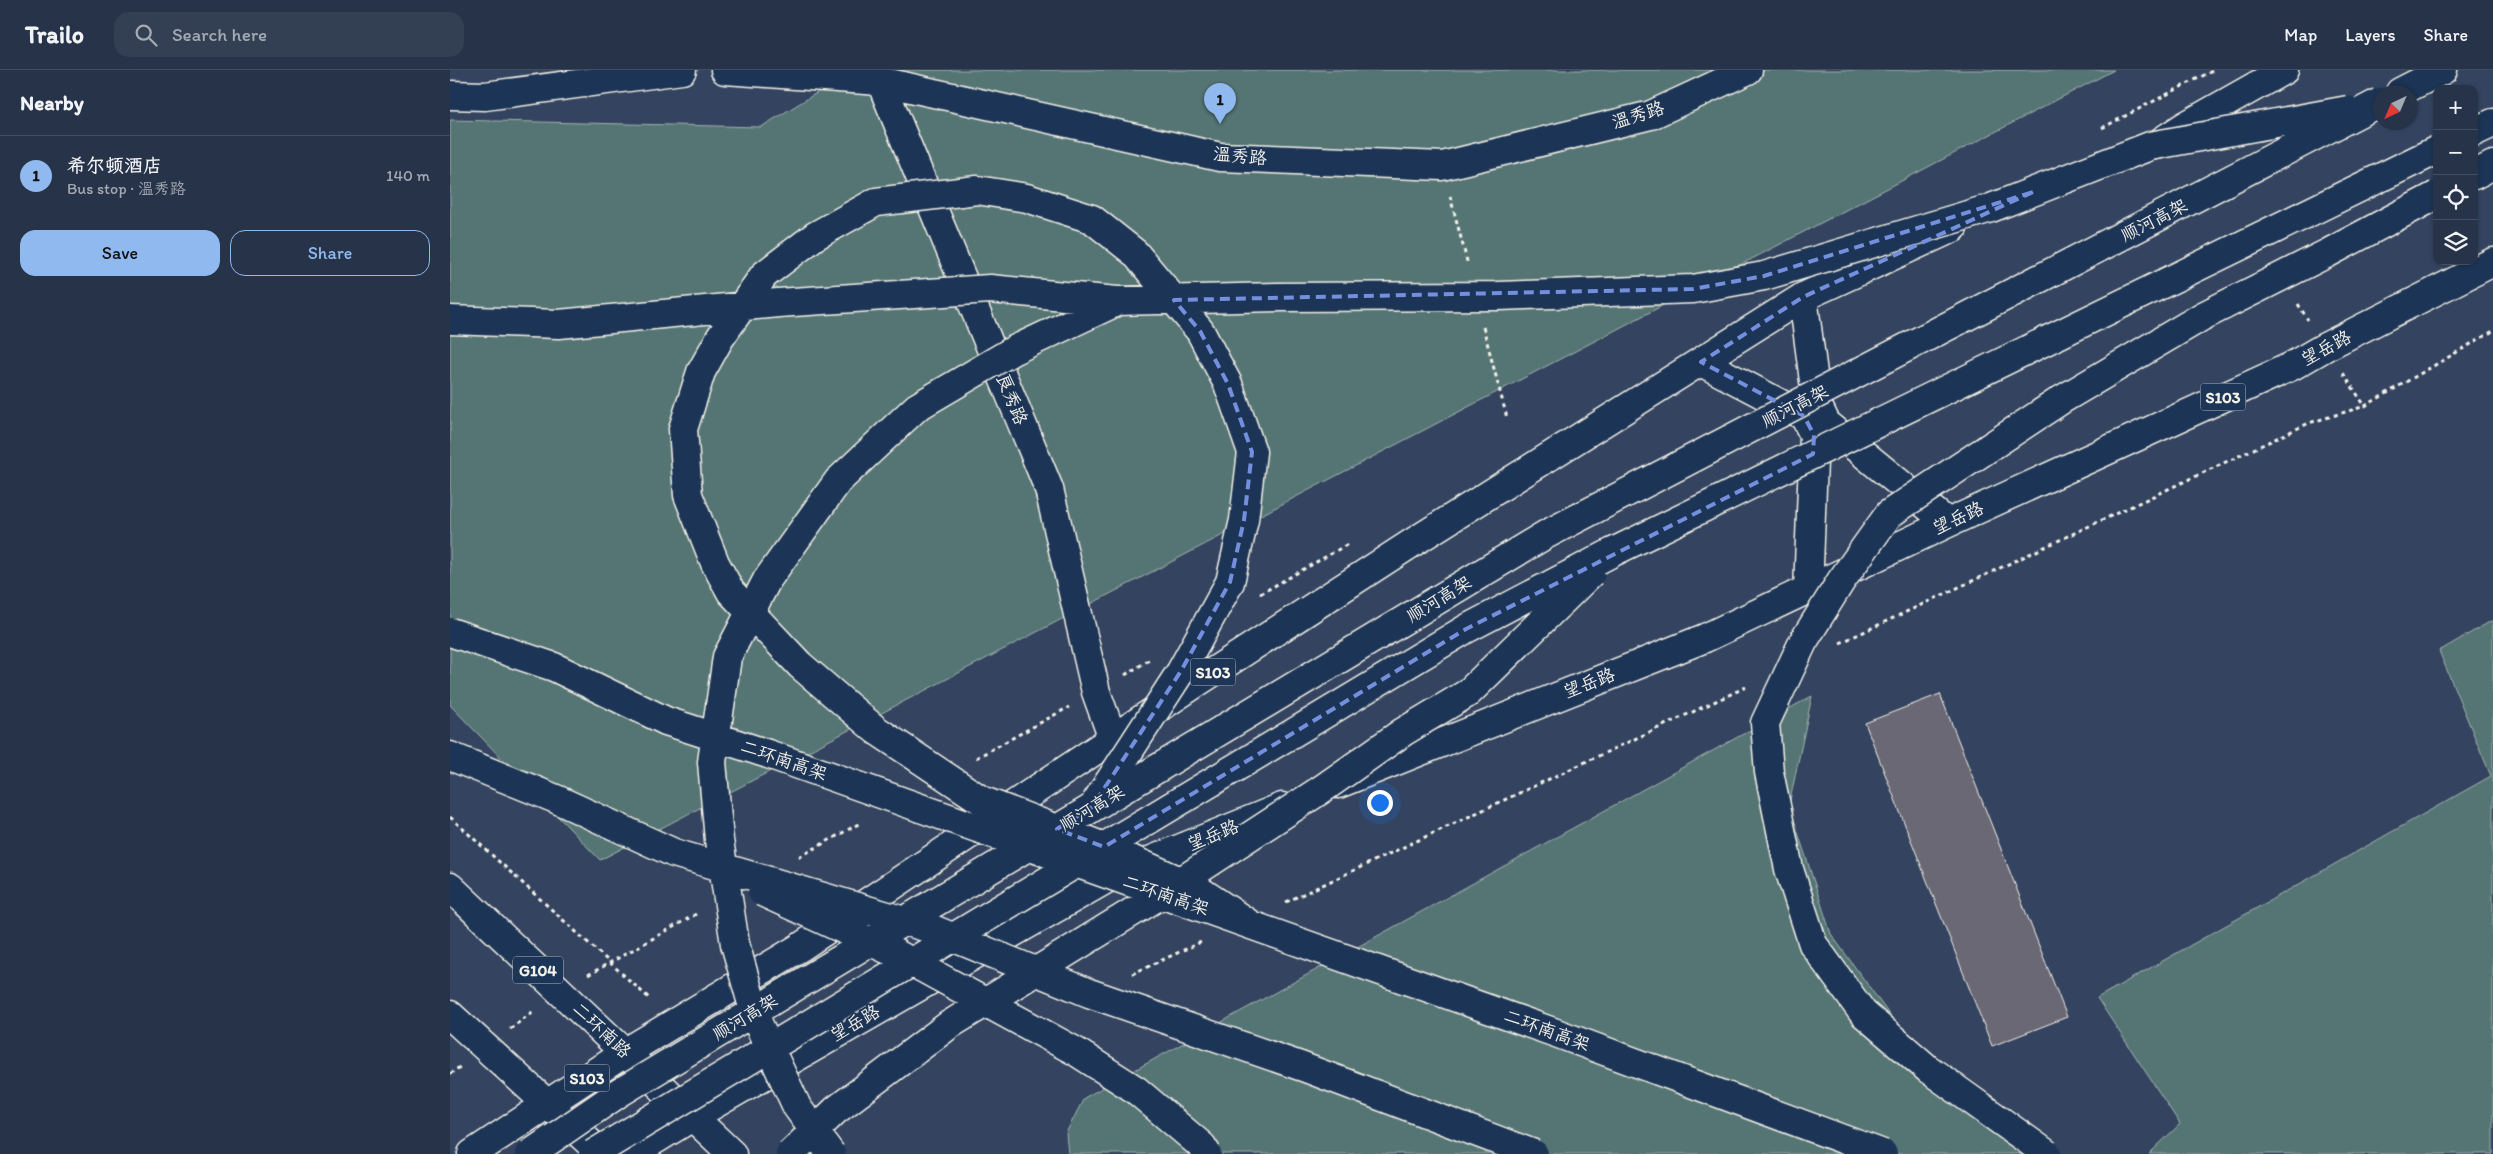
<!DOCTYPE html>
<meta charset="utf-8">
<style>
body{margin:0;font-family:Itim,"LXGW WenKai TC",sans-serif;background:#333f52;color:#f1f3f6}
.controls{position:absolute;right:15px;top:15px;display:grid;overflow:hidden;border-radius:10px;box-shadow:0 1px 4px #0004}
.controls button{width:45px;height:45px;display:grid;place-items:center;padding:0;border:0;border-bottom:1px solid #434e60;background:#273348;color:#f1f3f6;font:25px sans-serif}
.compass{position:absolute;left:1923px;top:15px;width:45px;height:45px;border-radius:50%;background:#273348;box-shadow:0 1px 4px #0004;rotate:224deg}
.you{position:absolute;left:929px;top:732px;width:18px;height:18px;margin:-12px;border:4px solid #fff;border-radius:50%;background:#1a73e8;box-shadow:0 0 0 8px #1a73e833}
.badge{display:grid;place-items:center;width:32px;height:32px;border-radius:50%;background:#90b9f0;color:#111;font-size:16px;font-weight:700}
.pin{position:absolute;translate:-50% -41px;filter:drop-shadow(0 1px 2px #0008)}
.pin::after{content:'';position:absolute;top:26px;width:18px;height:15px;background:inherit;clip-path:polygon(0 0,100% 0,50% 100%)}
.list{margin:0;padding:0;list-style:none}
h2{display:flex;justify-content:space-between;align-items:center;height:65px;margin:0;padding:0 20px;font-size:21px}
h2 small{font-size:16px;font-weight:400;color:#a4aab4}
.list li{display:grid;grid-template-columns:32px 1fr auto;gap:15px;align-items:center;box-sizing:border-box;height:80px;padding:0 20px;border-top:1px solid #434e60}
.list b{display:block;font-size:19px;white-space:nowrap}
.list p{margin:0;font-size:16px;white-space:nowrap;color:#a4aab4}
.list em{font-size:16px;font-style:normal;color:#a4aab4}
.actions{display:flex;gap:10px;padding:15px 20px}
.actions a{flex:1;padding:11px 0;border:1px solid #90b9f0;border-radius:15px;text-align:center;font-size:18px;color:#90b9f0}
.actions .main{background:#90b9f0;color:#111}
.icon{flex:none;width:28px;height:28px;fill:none;stroke:currentColor;stroke-width:2;stroke-linecap:round;stroke-linejoin:round}
.map{position:relative;flex:none;width:2043px;height:1084px;overflow:hidden}
header{display:flex;align-items:center;gap:30px;box-sizing:border-box;height:70px;padding:0 25px;background:#273348;border-bottom:1px solid #434e60}
header strong{font-size:24px}
nav{display:flex;gap:28px;margin-inline-start:auto;font-size:18px}
.search{width:350px;height:45px;background:#333f52;display:flex;align-items:center;gap:12px;box-sizing:border-box;padding:0 18px;border-radius:15px;color:#a4aab4;font-size:19px}
main{display:flex}
aside{flex:1;background:#273348}
.map>svg:first-child{display:block}
</style>
<header>
<strong>Trailo</strong>
<div class="search"><svg class="icon" aria-label="search" viewBox="0 0 24 24"><circle cx="10" cy="10" r="6"/><path d="M15 15l6 6"/></svg>Search here</div>
<nav><a>Map</a><a>Layers</a><a>Share</a></nav>
</header>
<main>
<aside>
<h2>Nearby<small></small></h2>
<ul class="list">
<li><span class="badge">1</span><div><b>希尔顿酒店</b><p>Bus stop · 温秀路</p></div><em>140 m</em></li>
</ul>
<div class="actions"><a class="main">Save</a><a>Share</a></div>
</aside>
<div class="map">
<svg width="2043" height="1084" viewBox="0 0 2043 1084">
<rect width="100%" height="100%" fill="#344460"/>
<filter id="ink" filterUnits="userSpaceOnUse"><feTurbulence type="fractalNoise" baseFrequency=".02" numOctaves="2"/><feDisplacementMap in="SourceGraphic" scale="10" xChannelSelector="R" yChannelSelector="G"/><feConvolveMatrix kernelMatrix="1 2 1 2 8 2 1 2 1" color-interpolation-filters="sRGB"/></filter>
<g filter="url(#ink)">
<path fill="#547574" stroke="#a4b3ae" d="M404,0H1664L150,790L0,635V50L311,57Z
M2043,550V1084H1699L1730,1054L1647,928L2041,706L1989,581Z
M1362,626L1339,735L1381,864L1496,1023L1576,1084H618L616,1063L634,1028Z"/>
<path fill="#6a6774" stroke="#f4f1e8" d="M1490,624L1617,947L1542,976L1415,653Z"/>
<g fill="none" stroke-linecap="round" stroke-linejoin="round">
<g stroke="#f4f1e8" stroke-width="31">
<path id="minor" d="M275,0L430,11L770,87L992,96L1201,45L1298,0
M426,0L599,419L646,622L663,669
M0,25L35,26L232,0"/>
</g>
<g stroke="#f4f1e8" stroke-width="31">
<path id="major" d="M1706,75L1735,56L1834,0
M1353,227L1367,334L1376,353L1498,453
M1251,292L1354,346L1364,365L1358,521
M888,714L1255,568L1498,453L1842,296L1875,277L2043,192
M22,1084L176,982L349,878L746,613L962,473L1353,227L1503,158
M182,1084L242,1047L660,807L832,737"/>
</g>
<g stroke="#f4f1e8" stroke-width="31">
<path id="highway" d="M1950,22L1993,0
M2024,62L2043,53
M2024,105L2043,95
M0,686L106,729L224,783
M0,817L282,1084
M0,945L152,1084"/>
</g>
<path stroke="#f4f1e8" stroke-width="3" stroke-dasharray="4 4" stroke-linecap="butt" d="M1652,58L1764,0
M1000,126L1018,195
M1848,234L1858,250
M1033,257L1057,348
M1893,303L1915,336
M810,524L898,474
M1390,573L1859,353L1915,336L2043,261
M675,605L699,590
M526,688L619,637
M0,747L201,930
M349,787L412,752
M836,832L1296,617
M682,904L751,872
M138,905L248,843
M60,959L85,940
M0,1004L11,996"/>
<use href="#minor" stroke="#1d3557" stroke-width="28"/>
<use href="#major" stroke="#1d3557" stroke-width="28"/>
<use href="#highway" stroke="#1d3557" stroke-width="28"/>
<g stroke="#f4f1e8" stroke-width="31" stroke-linecap="butt">
<path id="highway-bridge" d="M0,250L109,254L328,233L540,219L667,231L828,227L1048,226L1243,219L1314,206L1541,138L1700,76L1898,40
M0,562L104,597L216,651L318,684L1106,963L1433,1084
M646,732L731,601L780,512L794,450L802,382L778,314L750,261L685,183L642,149L577,128L527,120L426,132L365,166L314,205L270,268L251,302L233,359L238,425L265,493L281,522L350,595L426,660L531,730L649,775L746,818L801,855
M224,783L485,860L639,923L853,997L1084,1084
M312,822L445,883L625,981L686,1020L752,1076L757,1084
M80,1084L169,1023L1095,465L1930,32
M143,1084L1016,559L1163,482L1987,80
M340,1084L386,1040L499,955L710,825L875,717L953,662L1018,623L1141,503
M381,1084L347,1037L307,951L285,874L269,770L262,692L277,587L317,510L388,411L467,337L564,280L666,232
M1597,1084L1478,999L1413,943L1363,874L1339,799L1319,702L1315,653L1353,572L1391,511L1439,444L1611,330L1753,246L1878,183L1987,125"/>
</g>
<use href="#highway-bridge" stroke="#1d3557" stroke-width="28"/>
</g>
</g>
<path fill="none" stroke="#738fde" stroke-width="4" stroke-dasharray="10 6" stroke-linejoin="round" d="M1583,122L1353,227L1251,292L1354,346L1364,365L1363,384L1016,559L654,777L607,759L642,737L731,601L780,512L794,450L802,382L778,314L750,261L724,230L1243,219L1314,206Z"/>
<g text-anchor="middle" stroke-width="4" stroke-linejoin="round" paint-order="stroke">
<g fill="#1d3557" stroke="#b4b9bc" stroke-width="1">
<rect x="1750.5" y="313.5" width="45" height="27" rx="4"/>
<rect x="740.5" y="588.5" width="45" height="27" rx="4"/>
<rect x="63" y="886.5" width="50" height="27" rx="4"/>
<rect x="114.5" y="994.5" width="45" height="27" rx="4"/>
</g>
<g font-size="16" font-weight="bold" fill="#f4f1e8">
<text x="1773" y="333">S103</text>
<text x="763" y="608">S103</text>
<text x="88" y="906">G104</text>
<text x="137" y="1014">S103</text>
</g>
<g font-size="18" fill="#f4f1e8" stroke="#1d3557">
<text transform="translate(1188 45) rotate(-17)" y="6">温秀路</text>
<text transform="translate(790 86) rotate(5)" y="6">温秀路</text>
<text transform="translate(1704 150) rotate(-27)" y="6">顺河高架</text>
<text transform="translate(1876 278) rotate(-28)" y="6">望岳路</text>
<text transform="translate(562 329) rotate(68)" y="6">良秀路</text>
<text transform="translate(1345 336) rotate(-27)" y="6">顺河高架</text>
<text transform="translate(1508 448) rotate(-25)" y="6">望岳路</text>
<text transform="translate(989 529) rotate(-31)" y="6">顺河高架</text>
<text transform="translate(1139 613) rotate(-21)" y="6">望岳路</text>
<text transform="translate(334 690) rotate(19)" y="6">二环南高架</text>
<text transform="translate(642 738) rotate(-31)" y="6">顺河高架</text>
<text transform="translate(763 765) rotate(-22)" y="6">望岳路</text>
<text transform="translate(716 825) rotate(19)" y="6">二环南高架</text>
<text transform="translate(295 947) rotate(-31)" y="6">顺河高架</text>
<text transform="translate(405 953) rotate(-30)" y="6">望岳路</text>
<text transform="translate(152 960) rotate(43)" y="6">二环南路</text>
<text transform="translate(1097 960) rotate(20)" y="6">二环南高架</text>
</g>
</g>
</svg>
<div class="controls">
<button>+</button>
<button>−</button>
<button><svg class="icon" aria-label="locate" viewBox="0 0 24 24"><circle cx="12" cy="12" r="6"/><path d="M12 2v4M12 18v4M2 12h4M18 12h4"/></svg></button>
<button><svg class="icon" aria-label="layers" viewBox="0 0 24 24"><path d="M12 4l9 5-9 5-9-5zM3 14l9 5 9-5"/></svg></button>
</div>
<svg class="compass" viewBox="-18 -18 36 36"><path d="M0-13l5 13h-10z" fill="#e53935"/><path d="M0 13l5-13h-10z" fill="#a4aab4"/></svg>
<div class="you"></div>
<div class="pin badge" style="left:770px;top:54px">1</div>
</div>
</main>
